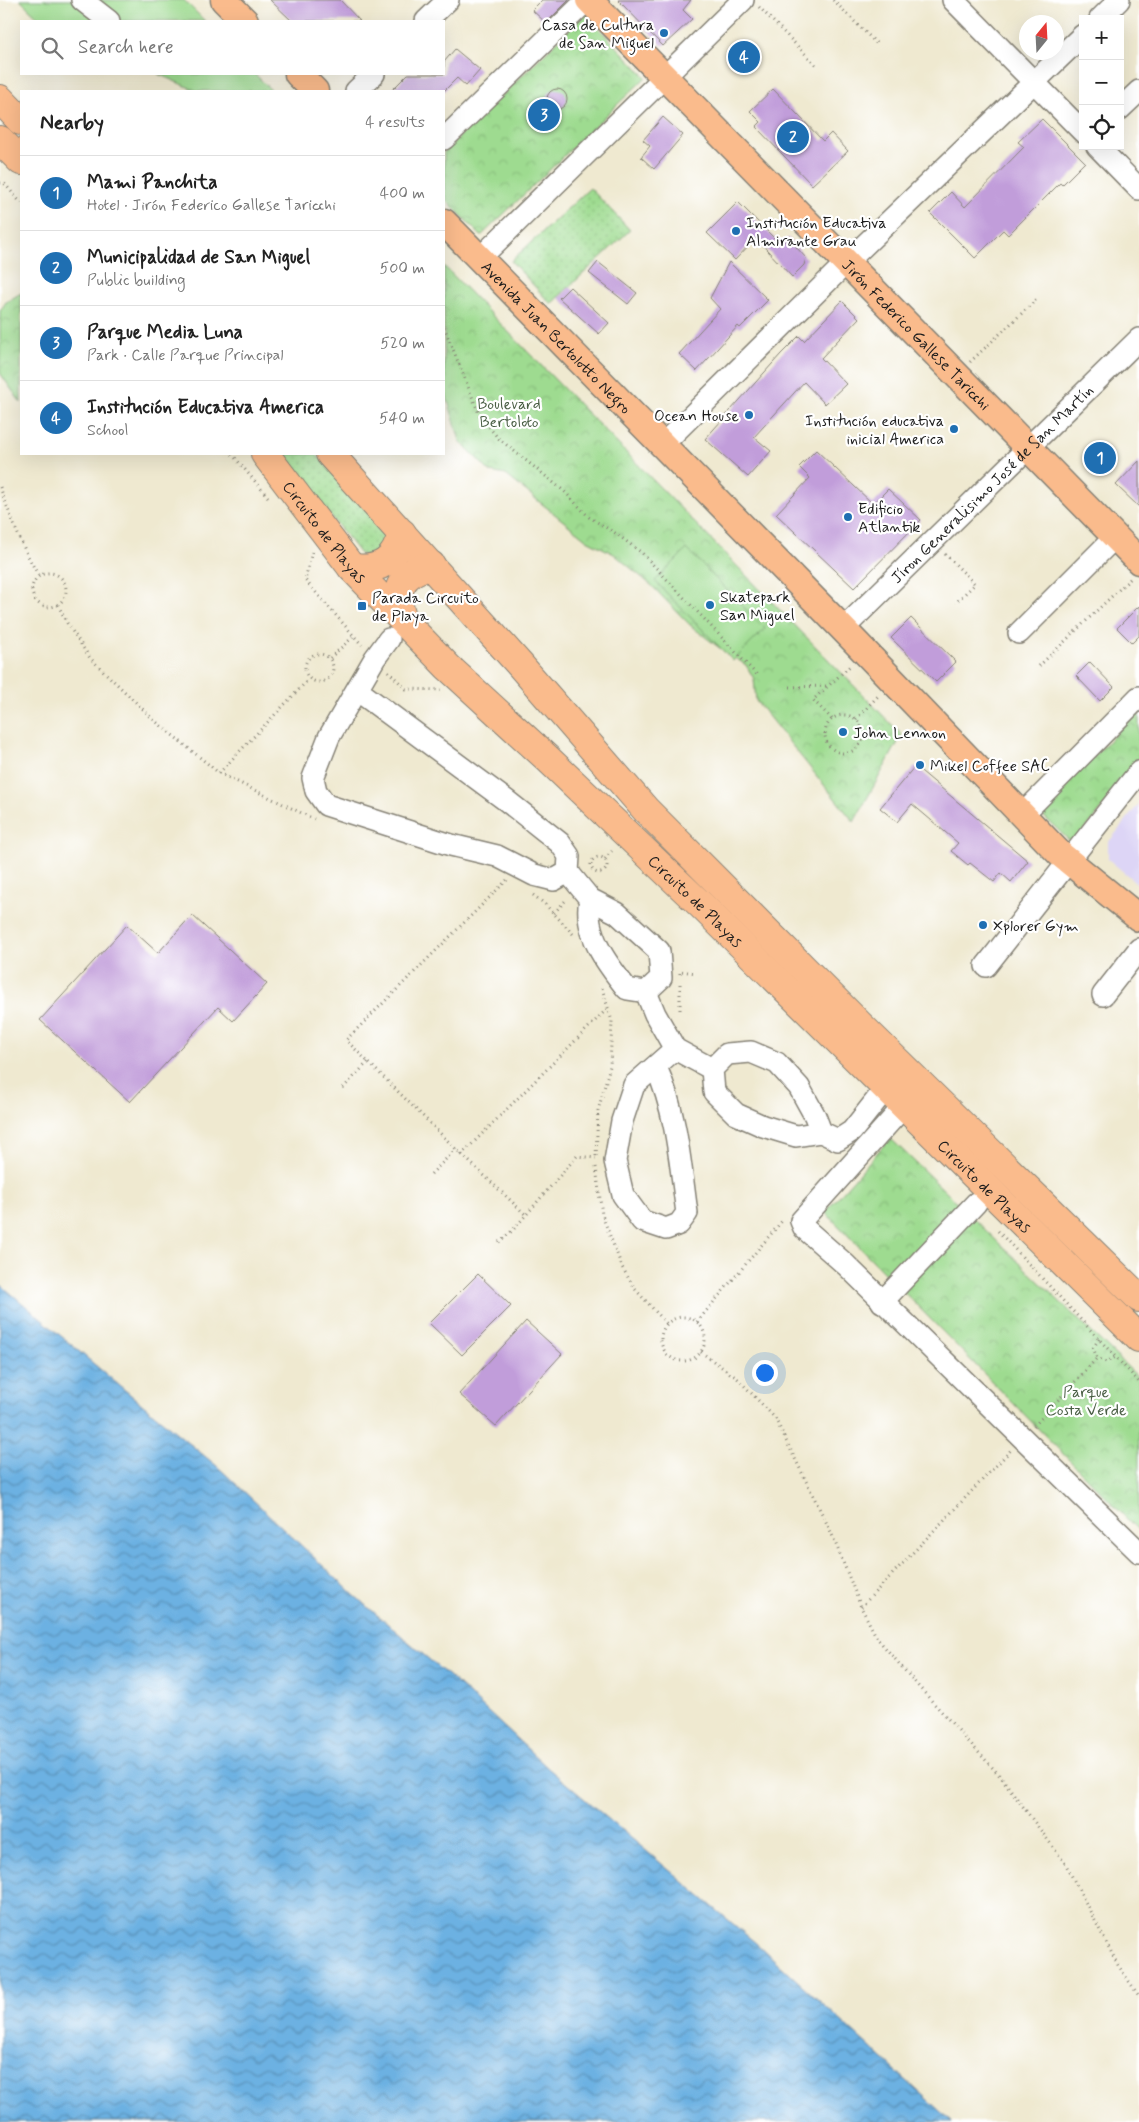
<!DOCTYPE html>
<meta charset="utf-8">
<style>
body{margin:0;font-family:Mynerve,sans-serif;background:#f2f2f2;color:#222}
.controls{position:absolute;right:15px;top:15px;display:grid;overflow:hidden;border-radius:0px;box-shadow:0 5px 20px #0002}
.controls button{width:45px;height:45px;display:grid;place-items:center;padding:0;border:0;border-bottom:1px solid #e0e0e0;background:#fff;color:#222;font:25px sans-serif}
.compass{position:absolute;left:1019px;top:15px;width:45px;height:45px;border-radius:50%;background:#fff;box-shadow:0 5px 20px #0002;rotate:18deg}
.you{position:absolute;left:764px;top:1372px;width:18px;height:18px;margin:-12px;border:4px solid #fff;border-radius:50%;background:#1a73e8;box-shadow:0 0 0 8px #1a73e833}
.badge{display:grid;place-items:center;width:32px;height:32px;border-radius:50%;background:#1f6fb2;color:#fff;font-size:16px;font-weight:700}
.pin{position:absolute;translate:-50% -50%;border:2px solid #fff;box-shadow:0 1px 5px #0006}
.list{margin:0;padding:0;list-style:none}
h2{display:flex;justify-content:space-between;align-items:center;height:65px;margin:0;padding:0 20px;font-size:21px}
h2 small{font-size:16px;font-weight:400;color:#767676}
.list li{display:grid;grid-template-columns:32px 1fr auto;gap:15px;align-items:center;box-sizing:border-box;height:75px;padding:0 20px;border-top:1px solid #e0e0e0}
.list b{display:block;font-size:19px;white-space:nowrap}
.list p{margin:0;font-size:16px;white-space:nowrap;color:#767676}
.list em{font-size:16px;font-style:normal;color:#767676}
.icon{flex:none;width:28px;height:28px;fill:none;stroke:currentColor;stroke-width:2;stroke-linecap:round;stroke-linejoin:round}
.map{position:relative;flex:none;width:1139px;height:2122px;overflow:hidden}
.search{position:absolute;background:#fff;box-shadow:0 5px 20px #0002;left:20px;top:20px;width:425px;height:55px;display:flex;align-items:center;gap:12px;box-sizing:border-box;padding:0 18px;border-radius:0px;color:#767676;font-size:19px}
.panel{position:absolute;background:#fff;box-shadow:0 5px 20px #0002;left:20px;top:90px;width:425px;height:365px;border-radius:0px}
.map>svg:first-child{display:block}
</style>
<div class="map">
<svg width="1139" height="2122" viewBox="0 0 1139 2122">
<defs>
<pattern id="grass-dots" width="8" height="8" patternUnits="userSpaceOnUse" patternTransform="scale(1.25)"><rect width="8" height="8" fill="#9edb90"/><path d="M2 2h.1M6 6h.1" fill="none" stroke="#88bb7c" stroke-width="1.8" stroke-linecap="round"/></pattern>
<pattern id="park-crowns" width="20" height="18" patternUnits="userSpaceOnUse" patternTransform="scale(1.25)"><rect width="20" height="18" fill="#9edb90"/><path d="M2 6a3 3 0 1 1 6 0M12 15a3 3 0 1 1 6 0" fill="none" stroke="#88bb7c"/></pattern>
<pattern id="water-waves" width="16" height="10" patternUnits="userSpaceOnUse" patternTransform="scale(1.25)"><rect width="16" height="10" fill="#6cb1e2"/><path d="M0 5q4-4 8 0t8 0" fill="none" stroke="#588fb6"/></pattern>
</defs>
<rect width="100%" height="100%" fill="#fff"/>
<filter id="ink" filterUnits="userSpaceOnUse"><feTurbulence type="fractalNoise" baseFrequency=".02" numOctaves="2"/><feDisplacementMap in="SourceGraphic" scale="10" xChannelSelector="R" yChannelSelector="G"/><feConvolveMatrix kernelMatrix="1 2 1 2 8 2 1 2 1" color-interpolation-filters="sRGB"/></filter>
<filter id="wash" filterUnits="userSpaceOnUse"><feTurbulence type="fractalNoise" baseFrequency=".0096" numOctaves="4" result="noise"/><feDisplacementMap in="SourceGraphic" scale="20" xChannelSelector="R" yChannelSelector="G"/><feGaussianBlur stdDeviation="1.12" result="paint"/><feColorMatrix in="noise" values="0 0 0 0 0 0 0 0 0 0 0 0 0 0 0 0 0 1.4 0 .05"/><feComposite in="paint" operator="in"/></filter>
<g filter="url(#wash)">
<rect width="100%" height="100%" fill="#efe9d0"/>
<path fill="#ddd5f6" d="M1139,804V885L1108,859V843Z"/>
<path fill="url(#grass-dots)" stroke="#5d7c56" d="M590,188L630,230L551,304L511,261Z
M283,454H316L384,524L388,530L384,552L366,557L360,554Z"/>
<path fill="url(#park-crowns)" stroke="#5d7c56" d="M585,14L646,77L481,236L444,198V152Z
M444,266L902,735L854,822L756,701L754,679L746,665L721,649L691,626L651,585L614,554L587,540L506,475L490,472L460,441L444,388Z
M21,293V403L0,373V311L6,302Z
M1139,710V764L1073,844L1039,812Z
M890,1138L1139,1378V1531L825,1212Z"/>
<path fill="#9edb90" stroke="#5d7c56" d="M20,0H184L205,21H42Z
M158,74H255L272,91H197Z
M687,549L765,629L733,661L655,581Z"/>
<path fill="url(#water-waves)" stroke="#44667f" d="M0,1284L114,1381L218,1467L355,1596L459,1685L549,1769L757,1944L952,2122H0Z"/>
<g id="blocks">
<path fill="#c19dda" d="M270,0H340L360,21H292Z
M542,0H569L546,23L532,10Z
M618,0H691L683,10L692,19L663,46Z
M455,49L480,70L466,86L457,78L444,91H391L408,74H444V62Z
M773,89L823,141L831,133L848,151L812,185L756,127L761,122L750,111Z
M547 99a10 10 0 1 1 20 0a10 10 0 1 1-20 0Z
M663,117L683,135L654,169L641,157L650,146L643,140Z
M1042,119L1085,162L1062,185L1060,183L1008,235L1003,230L975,258L930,213L951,192L965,207L1024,147L1018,142Z
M738,202L781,245L788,238L806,258L804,265L792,277L756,238L735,260L707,233Z
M598,262L637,293L628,304L589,273Z
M729,262L768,300L740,328L738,326L697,371L679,354L720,309L710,298Z
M570,287L609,323L599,334L559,298Z
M842,301L859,318L821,358L846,384L825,404L804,382L754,437L771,451L748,477L705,439L781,354L799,336L804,341Z
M816,450L873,504L888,489L921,520L854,588L776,514L810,478L799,467Z
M1139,461V507L1116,485Z
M1139,606V636L1132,643L1117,628Z
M911,618L956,662L936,682L891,638Z
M1090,662L1114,687L1100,701L1076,676Z
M915,766L1028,861L1011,882L1001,873L994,882L970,863L968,865L951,851L958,843L912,804L897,822L880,808Z
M192,915L267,984L233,1021L218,1007L130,1102L40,1020L127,925L158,953Z
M478,1274L511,1306L462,1355L429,1323Z
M526,1321L562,1354L496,1426L459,1394Z"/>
</g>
</g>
<g filter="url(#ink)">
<use href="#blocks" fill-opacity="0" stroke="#868276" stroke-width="1"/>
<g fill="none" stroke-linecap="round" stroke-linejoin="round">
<g stroke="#868276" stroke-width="24">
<g id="minor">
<path d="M82,0L109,21"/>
<path d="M953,0L1083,132"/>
<path d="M1100,19L1119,0"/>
<path d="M426,21L448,0"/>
<path d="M356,91L374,74"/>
<path d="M1120,109L1139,91"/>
<path d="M444,139L587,0"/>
<path d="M1097,146L1139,189"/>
<path d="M479,259L743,0"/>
<path d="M661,446L846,263L1083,35"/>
<path id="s1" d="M843,629L1139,339"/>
<path d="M1019,633L1115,537"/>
<path d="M357,690L507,801L560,843L569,856L568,872L554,880L534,875L497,856L451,845L326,805L316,791L313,778L329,737L375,658L389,639"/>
<path d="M1022,815L1139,697"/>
<path d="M568,872L590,899L617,913L659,951L661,978L646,992L627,989C607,964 583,933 590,899"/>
<path d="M986,966L1139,772"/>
<path d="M646,992L655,1014L675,1049L712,1069"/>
<path d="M1103,995L1139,949"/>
<path d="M656,1067C677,1114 680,1163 687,1213L679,1224L666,1229L642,1221L623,1195L615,1161L622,1121L634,1085L675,1049"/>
<path d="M904,1106L801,1221L804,1228L846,1265L1139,1552"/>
<path d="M821,1132L815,1116L799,1087L777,1063L751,1052L727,1054L712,1069L714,1092L736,1114L763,1126L796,1136L821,1132L838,1140L852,1131L886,1088"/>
<path d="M882,1302L976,1203"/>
</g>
</g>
<g stroke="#868276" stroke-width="29">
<g id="major">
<path d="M224,0L245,21"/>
<path id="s2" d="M589,0L1139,561"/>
<path d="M298,74L315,91"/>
<path id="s3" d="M444,222L843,629L1060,854L1139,918"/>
</g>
</g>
<g stroke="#868276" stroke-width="30">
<g id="highway">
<path d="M0,99L21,121"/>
<path d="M0,140L21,161"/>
<path id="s4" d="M265,454L352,568L448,667L548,759L702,906L1139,1338"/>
<path d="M330,454L520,665L646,810L858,1023L1139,1298"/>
<path d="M352,568C380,571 395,562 402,533"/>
<path d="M406,623C389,595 400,572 431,565"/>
</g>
</g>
<path stroke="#868276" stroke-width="3" stroke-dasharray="1 4" stroke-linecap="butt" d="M833,0L878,45
M759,7L816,65
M0,183H4L21,203
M444,327L480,416L498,438L564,491L589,517L615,533L642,553L758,676
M970,362L1037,299
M232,454L268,497
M0,487C11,518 22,548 39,576
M312,552L305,580L362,645
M945,554L975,584L955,603
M32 590a17 17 0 1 1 34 0a17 17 0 1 1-34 0Z
M58,605L67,623L90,658L154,720L219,773L314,819
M305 668a14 14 0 1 1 28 0a14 14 0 1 1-28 0Z
M330,658L353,637
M1039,666L1131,578
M388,671L406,689L441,690
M790,687L827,686
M825 734a19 19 0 1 1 38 0a19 19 0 1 1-38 0Z
M832,719L813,700L851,665
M856,719L880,694
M219,773L309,679
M591 865a8 8 0 1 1 16 0a8 8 0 1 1-16 0Z
M605,859L612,851
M507,880L346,1040L456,1149L526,1215
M533,895L545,904L573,934
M554,913L567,899
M680,974V971L696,973
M680,1010V981
M343,1088L368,1062
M461,1155L608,1008
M596,1156L598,1111L610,1066L612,1021L602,988
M596,1167L602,1215L622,1267L635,1289L667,1324
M431,1174L456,1149
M998,1231L1139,1382
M499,1242L513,1230L577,1156L596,1158
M661 1339a22 22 0 1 1 44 0a22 22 0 1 1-44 0Z
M697,1322L782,1221
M1099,1339L1093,1348L1097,1358L1106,1362L1116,1357
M701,1352L738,1379L775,1418L831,1532L861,1607L877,1638L919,1687L1001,1777L1065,1863L1118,1965L1139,1996
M1034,1426L1097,1358
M861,1607L1011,1450"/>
<use href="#minor" stroke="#fff" stroke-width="21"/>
<use href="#major" stroke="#fabb8c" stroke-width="26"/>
<use href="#highway" stroke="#fabb8c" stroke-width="28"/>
</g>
</g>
<g fill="#1f6fb2" stroke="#fff" stroke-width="2">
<circle cx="664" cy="33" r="5"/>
<circle cx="736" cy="231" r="5"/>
<circle cx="749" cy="415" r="5"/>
<circle cx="954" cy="429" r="5"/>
<circle cx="848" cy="517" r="5"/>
<circle cx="710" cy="605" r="5"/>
<rect x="357" y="601" width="10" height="10" rx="2.5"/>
<circle cx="843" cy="732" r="5"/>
<circle cx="920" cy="765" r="5"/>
<circle cx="983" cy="925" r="5"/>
</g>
<g text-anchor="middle" stroke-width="4.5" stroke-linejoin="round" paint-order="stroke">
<g font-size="16" fill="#1c1c1c" stroke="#fff" text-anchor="start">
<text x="654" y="30" text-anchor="end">Casa de Cultura<tspan x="654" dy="18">de San Miguel</tspan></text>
<text x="746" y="228">Institución Educativa<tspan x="746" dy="18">Almirante Grau</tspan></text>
<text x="739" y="421" text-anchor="end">Ocean House</text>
<text x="944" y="426" text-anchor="end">Institución educativa<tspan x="944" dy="18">inicial America</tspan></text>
<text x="858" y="514">Edificio<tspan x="858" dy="18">Atlantik</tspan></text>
<text x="720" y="602">Skatepark<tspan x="720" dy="18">San Miguel</tspan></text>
<text x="372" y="603">Parada Circuito<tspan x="372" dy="18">de Playa</tspan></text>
<text x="853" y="738">John Lennon</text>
<text x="930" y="771">Mikel Coffee SAC</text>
<text x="993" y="931">Xplorer Gym</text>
</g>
<g font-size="16" fill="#1c1c1c" stroke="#fff">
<text dy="6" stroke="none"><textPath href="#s2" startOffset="468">Jirón Federico Gallese Taricchi</textPath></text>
<text dy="6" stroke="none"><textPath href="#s3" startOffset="161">Avenida Juan Bertolotto Negro</textPath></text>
<text dy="6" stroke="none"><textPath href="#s1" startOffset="208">Jíron Generalisimo José de San Martín</textPath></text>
<text dy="6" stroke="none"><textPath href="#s4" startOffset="98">Circuito de Playas</textPath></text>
<text dy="6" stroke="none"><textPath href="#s4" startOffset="622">Circuito de Playas</textPath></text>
<text dy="6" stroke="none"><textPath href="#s4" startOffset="1028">Circuito de Playas</textPath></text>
</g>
<g font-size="16" fill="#4a5f45" stroke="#fff">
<text x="509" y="409">Boulevard<tspan x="509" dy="18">Bertoloto</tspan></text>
<text x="1086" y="1397">Parque<tspan x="1086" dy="18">Costa Verde</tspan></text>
</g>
</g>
</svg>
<div class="controls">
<button>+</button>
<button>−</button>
<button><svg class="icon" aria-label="locate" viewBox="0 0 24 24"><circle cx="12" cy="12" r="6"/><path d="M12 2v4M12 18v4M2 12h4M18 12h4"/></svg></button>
</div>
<svg class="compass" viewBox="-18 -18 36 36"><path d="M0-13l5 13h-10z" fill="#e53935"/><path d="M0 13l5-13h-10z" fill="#767676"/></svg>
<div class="you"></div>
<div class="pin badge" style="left:1100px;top:458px">1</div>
<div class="pin badge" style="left:793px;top:137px">2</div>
<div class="pin badge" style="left:544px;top:115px">3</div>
<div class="pin badge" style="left:744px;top:57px">4</div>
<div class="search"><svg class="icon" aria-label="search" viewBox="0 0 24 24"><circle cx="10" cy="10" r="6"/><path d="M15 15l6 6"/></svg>Search here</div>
<section class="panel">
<h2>Nearby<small>4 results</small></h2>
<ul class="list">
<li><span class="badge">1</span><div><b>Mami Panchita</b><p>Hotel · Jirón Federico Gallese Taricchi</p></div><em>400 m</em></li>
<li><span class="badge">2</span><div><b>Municipalidad de San Miguel</b><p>Public building</p></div><em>500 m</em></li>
<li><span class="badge">3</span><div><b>Parque Media Luna</b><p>Park · Calle Parque Principal</p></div><em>520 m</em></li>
<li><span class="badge">4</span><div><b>Institución Educativa America</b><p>School</p></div><em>540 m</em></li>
</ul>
</section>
</div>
